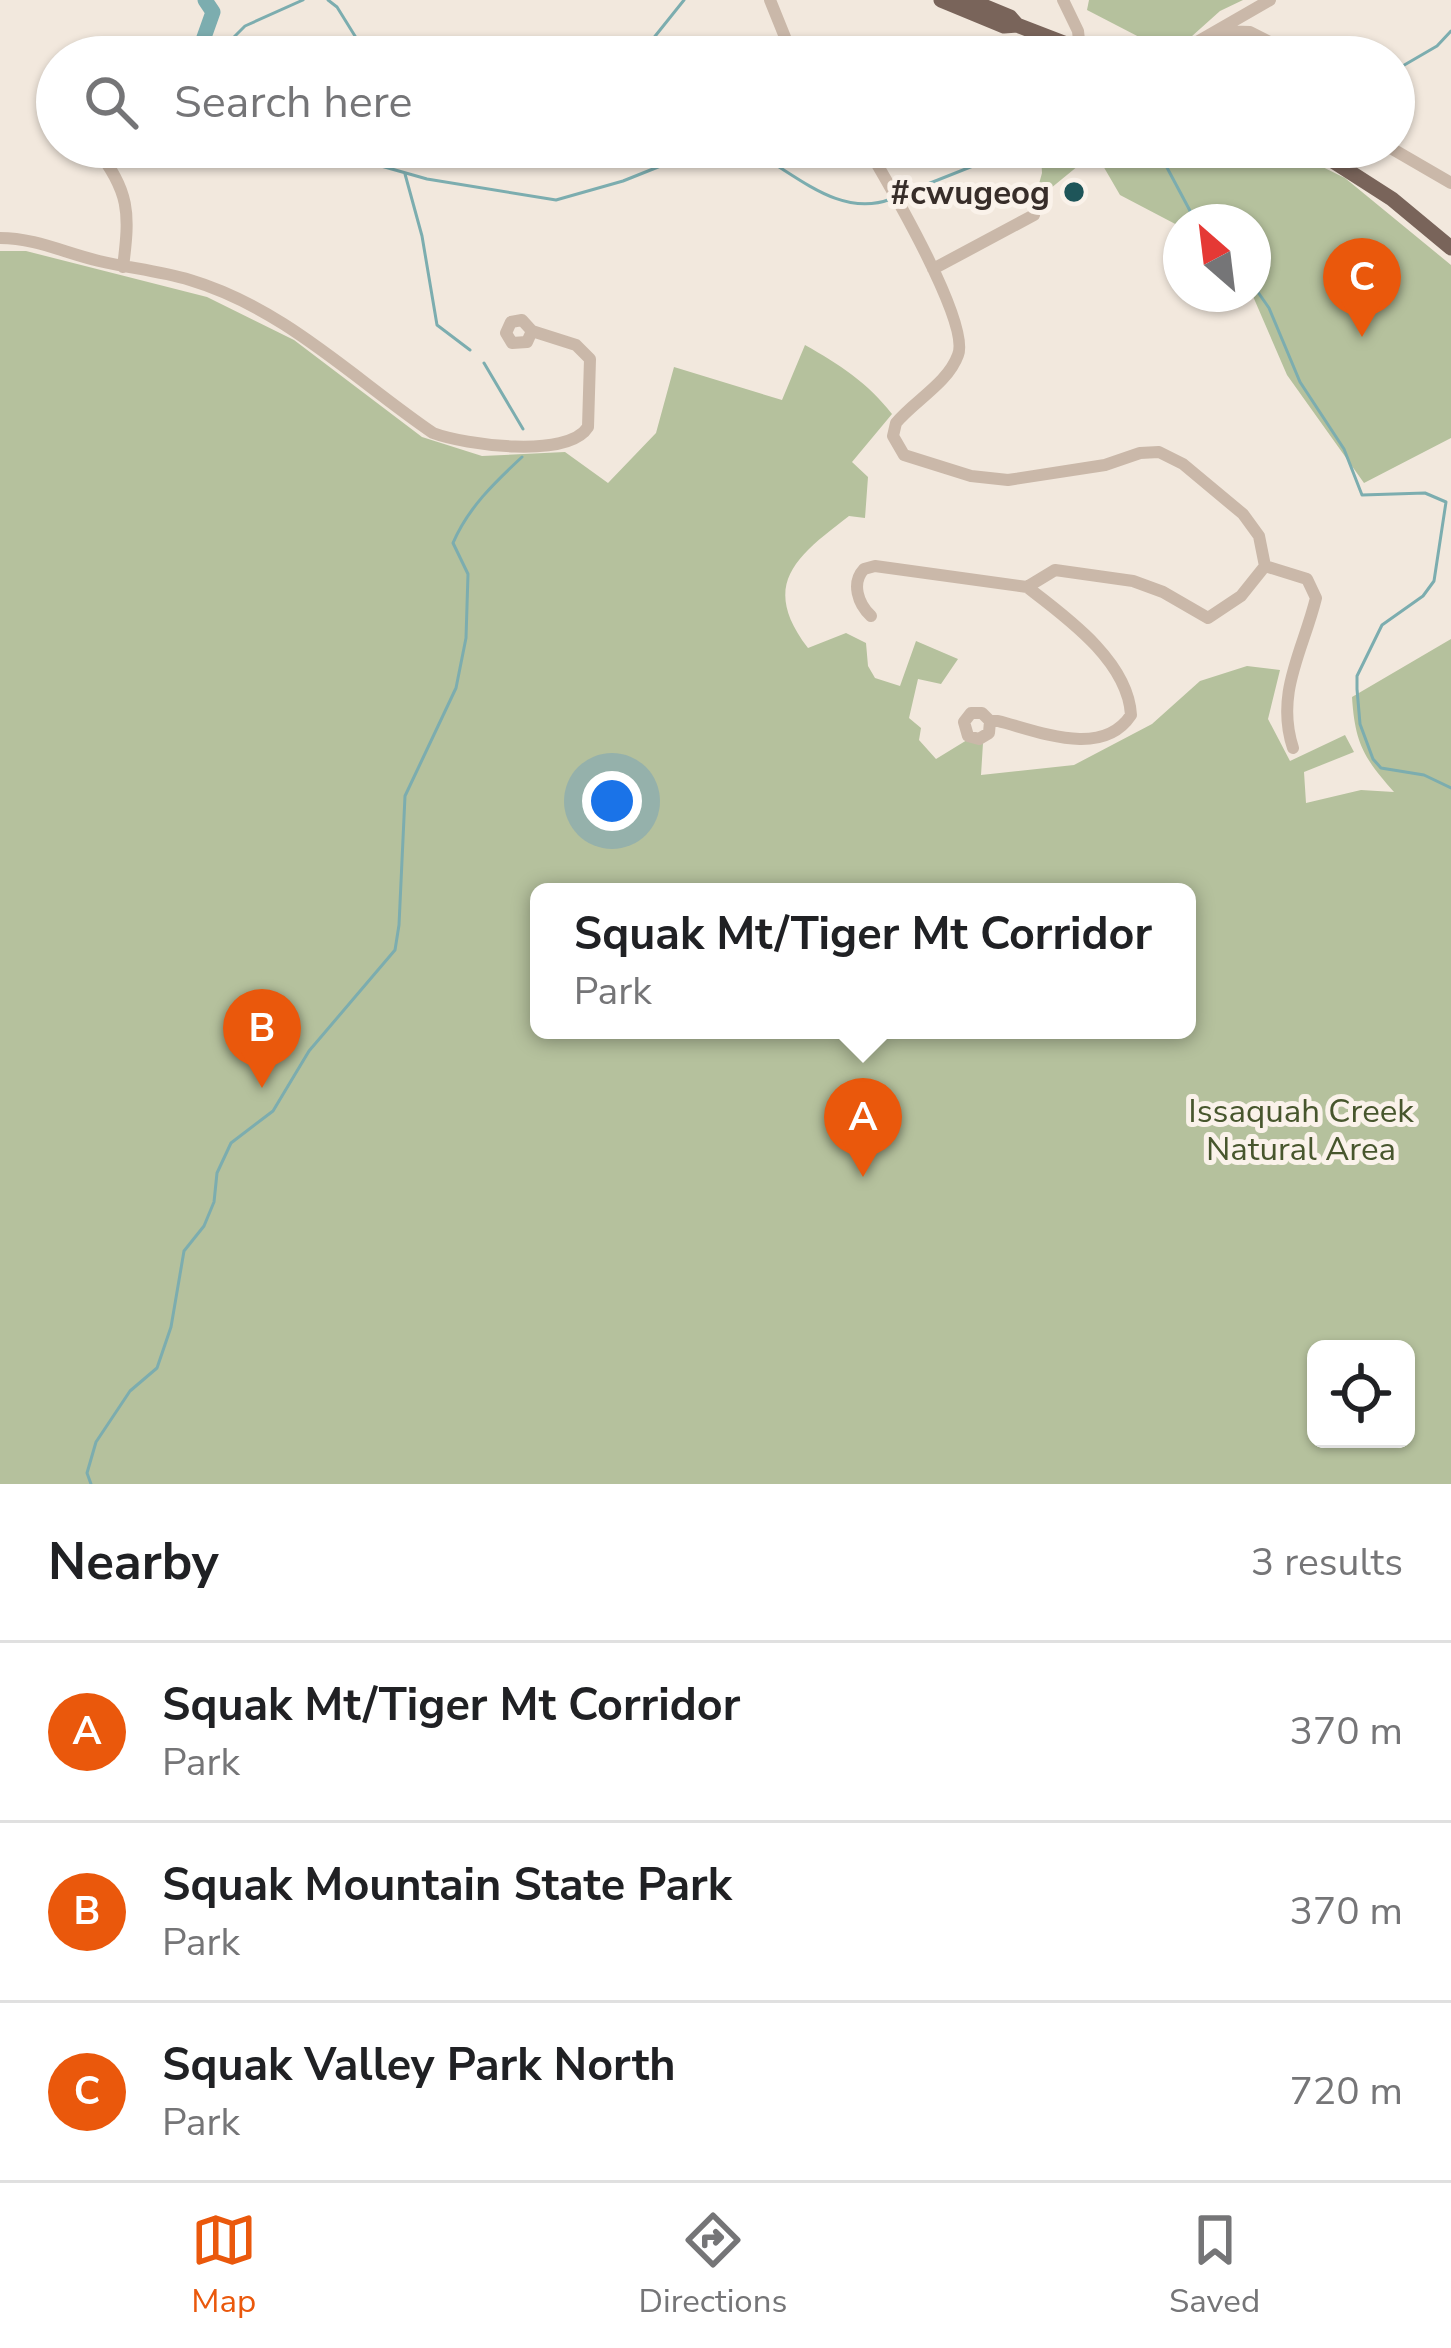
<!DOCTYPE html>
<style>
body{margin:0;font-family:"Nunito Sans",sans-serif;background:#f2f2f2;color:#202124}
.controls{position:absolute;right:36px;bottom:36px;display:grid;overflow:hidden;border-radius:18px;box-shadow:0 3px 9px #0004}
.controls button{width:108px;height:108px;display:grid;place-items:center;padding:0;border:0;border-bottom:3px solid #e0e0e0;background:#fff;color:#202124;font:60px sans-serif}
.compass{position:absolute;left:1163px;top:204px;width:108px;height:108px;border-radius:50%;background:#fff;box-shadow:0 3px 9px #0004;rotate:332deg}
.you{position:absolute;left:612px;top:801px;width:42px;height:42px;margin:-30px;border:9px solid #fff;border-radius:50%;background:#1a73e8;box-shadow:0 0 0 18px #1a73e833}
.badge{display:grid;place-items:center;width:78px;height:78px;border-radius:50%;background:#ea580c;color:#fff;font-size:39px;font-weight:700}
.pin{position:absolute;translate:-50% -99px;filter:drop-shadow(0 3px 6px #0008)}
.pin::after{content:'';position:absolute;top:63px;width:42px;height:36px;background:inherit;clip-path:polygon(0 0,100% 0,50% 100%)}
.popup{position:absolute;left:530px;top:883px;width:666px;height:156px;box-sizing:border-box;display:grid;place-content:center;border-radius:18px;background:#fff;filter:drop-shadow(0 3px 9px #0005);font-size:39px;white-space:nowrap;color:#757577}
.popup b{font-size:45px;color:#202124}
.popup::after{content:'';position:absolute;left:50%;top:100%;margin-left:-24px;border:24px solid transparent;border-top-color:#fff}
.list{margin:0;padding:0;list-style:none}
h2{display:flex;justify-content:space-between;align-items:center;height:156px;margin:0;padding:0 48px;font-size:51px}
h2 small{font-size:39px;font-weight:400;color:#757577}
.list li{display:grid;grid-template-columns:78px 1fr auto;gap:36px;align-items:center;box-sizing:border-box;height:180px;padding:0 48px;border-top:3px solid #e0e0e0}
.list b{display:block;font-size:45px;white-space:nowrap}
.list p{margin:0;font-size:39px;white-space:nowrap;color:#757577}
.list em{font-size:39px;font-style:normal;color:#757577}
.icon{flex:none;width:66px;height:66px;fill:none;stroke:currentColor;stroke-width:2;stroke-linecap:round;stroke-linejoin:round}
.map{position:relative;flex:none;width:1451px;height:1484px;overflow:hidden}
.search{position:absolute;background:#fff;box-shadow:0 3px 9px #0004;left:36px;right:36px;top:36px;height:132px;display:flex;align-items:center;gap:30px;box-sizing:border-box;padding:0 42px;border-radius:66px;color:#757577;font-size:45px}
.sheet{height:696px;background:#fff}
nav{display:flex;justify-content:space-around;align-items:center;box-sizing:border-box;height:168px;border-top:3px solid #e0e0e0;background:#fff;font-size:33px;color:#757577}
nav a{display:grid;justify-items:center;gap:6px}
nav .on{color:#ea580c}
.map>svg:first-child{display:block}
</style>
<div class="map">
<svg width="1451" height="1484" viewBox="0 0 1451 1484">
<rect width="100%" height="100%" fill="#f2e8dd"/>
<path fill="#b5c19d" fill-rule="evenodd" d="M1089,0H1243L1220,11L1172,54L1087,10Z
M1010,147H1282L1345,178L1451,265V438L1364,483L1287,375L1252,294L1253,222H1181V227L1120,195L1095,152L1034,202L1042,173L1041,155L1009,161Z
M0,251H26L207,297L294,340L422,437L482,456L565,452L608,483L656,433L674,367L782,400L805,345C839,364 868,383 892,414L852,462L868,477L865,518L849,516C797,556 759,584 808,648L846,633L866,643L868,666L875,678L900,686L916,641L958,659L941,684L918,679L909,718L921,728L919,740L936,759L967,740L983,743L981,775L1074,765L1152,724L1200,681L1247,666L1280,670L1268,719L1290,761L1345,735L1354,752L1304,772L1306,803L1361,790L1394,792C1364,758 1355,744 1352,697L1451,639V1484H0ZM539,892H1187V1030H539ZM1316,1349H1406V1439H1316Z"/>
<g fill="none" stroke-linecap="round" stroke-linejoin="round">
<path stroke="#7cadaf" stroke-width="3" d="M328,0L337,7L368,57
M200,57L224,47L245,26L303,0
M624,57L648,45L684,0
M1394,71L1437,46L1451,31
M333,147L367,162L427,179L556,200L623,181L708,147
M744,147C791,168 836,220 891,199
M1156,147L1196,222
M405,174L422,236L437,325L470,350
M900,195L1021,147
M1253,285L1269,308L1300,382L1344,449L1362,495L1425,493L1446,502L1434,581L1423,596L1382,625L1357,676V689L1360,724L1373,759L1381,768L1424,775L1451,788
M484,363L523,429
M91,1484L87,1473L96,1442L130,1391L157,1368L171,1327L184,1251L204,1226L214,1202L217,1173L231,1143L273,1111L309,1051L395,950L399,925L405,796L456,688L466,638L468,574L453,543C468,508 494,483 522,457"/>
<path stroke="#7cadaf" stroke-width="15" d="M197,57L213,12L205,0"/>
<path stroke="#cab8a9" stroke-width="12" d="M770,0L793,57
M1063,0L1078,31L1080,49
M1217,31L1250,32L1299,57
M1171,57L1270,0
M95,147C130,192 130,212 123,267
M867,147C887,181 971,323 958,355C948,383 914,401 896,423L893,436L904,455L971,476L1008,480L1105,465L1140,453L1159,452L1183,464L1243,514L1259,536L1265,566
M1389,147L1451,183
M0,238C35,238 65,253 99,261C129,268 160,271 190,280C284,308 354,379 433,433C465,445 568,459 588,427L590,359L576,345L532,331L522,320L511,322L506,333L512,343L527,342L532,331
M933,269L1034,215
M1265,566L1307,579L1316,598C1303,651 1275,693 1293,748
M871,616C858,604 851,583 864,569L875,566L1027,587L1055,570L1133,581L1163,592L1208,618L1241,596L1265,566
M990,721L982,713H971L964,722L968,736L979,739L989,733L990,721H998C1038,731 1102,759 1131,715C1128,661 1066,617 1027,587"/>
<path stroke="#79645a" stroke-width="15" d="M941,0L1004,26L1017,25
M969,0L1010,17L1017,25L1100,57
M1311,147L1392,199L1451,248"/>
</g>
<circle fill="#1e5559" stroke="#faf2ea" stroke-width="4.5" cx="1074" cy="192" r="12"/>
<g text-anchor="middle" stroke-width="10" stroke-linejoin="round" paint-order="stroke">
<g font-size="33" font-weight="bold" fill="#372d29" stroke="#faf2ea" text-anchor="end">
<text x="1050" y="204">#cwugeog</text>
</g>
<g font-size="33" fill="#47562d" stroke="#faf2ea">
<text x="1301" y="1122">Issaquah Creek<tspan x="1301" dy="38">Natural Area</tspan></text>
</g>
</g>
</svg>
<div class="controls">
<button><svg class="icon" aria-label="locate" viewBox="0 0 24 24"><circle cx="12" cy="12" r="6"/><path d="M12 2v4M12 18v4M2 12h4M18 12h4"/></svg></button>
</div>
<svg class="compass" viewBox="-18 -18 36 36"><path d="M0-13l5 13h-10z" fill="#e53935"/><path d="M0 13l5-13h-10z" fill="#757577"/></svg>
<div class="you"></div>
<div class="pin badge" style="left:863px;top:1177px">A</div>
<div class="popup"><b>Squak Mt/Tiger Mt Corridor</b>Park</div>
<div class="pin badge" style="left:262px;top:1088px">B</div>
<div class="pin badge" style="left:1362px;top:337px">C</div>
<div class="search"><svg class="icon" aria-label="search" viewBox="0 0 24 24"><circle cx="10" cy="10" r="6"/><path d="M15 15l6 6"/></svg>Search here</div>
</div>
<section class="sheet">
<h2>Nearby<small>3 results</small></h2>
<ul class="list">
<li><span class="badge">A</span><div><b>Squak Mt/Tiger Mt Corridor</b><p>Park</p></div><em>370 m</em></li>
<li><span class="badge">B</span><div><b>Squak Mountain State Park</b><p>Park</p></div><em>370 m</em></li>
<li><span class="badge">C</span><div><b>Squak Valley Park North</b><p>Park</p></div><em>720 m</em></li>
</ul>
</section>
<nav>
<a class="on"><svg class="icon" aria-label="map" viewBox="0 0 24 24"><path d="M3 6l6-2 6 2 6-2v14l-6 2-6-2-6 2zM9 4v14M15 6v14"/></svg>Map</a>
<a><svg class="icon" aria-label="directions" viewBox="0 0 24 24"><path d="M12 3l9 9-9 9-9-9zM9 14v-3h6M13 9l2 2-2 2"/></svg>Directions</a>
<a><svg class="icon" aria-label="saved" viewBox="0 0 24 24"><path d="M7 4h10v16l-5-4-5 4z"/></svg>Saved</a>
</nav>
